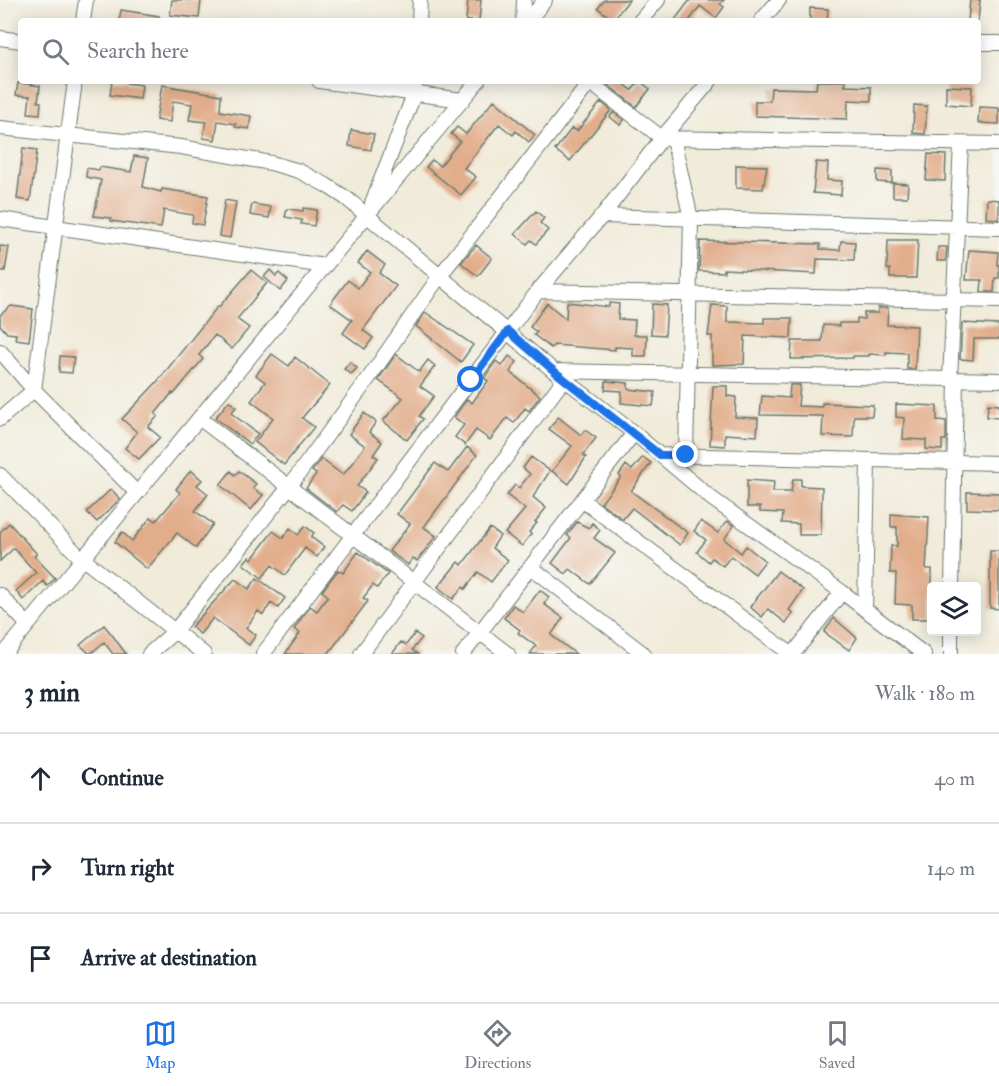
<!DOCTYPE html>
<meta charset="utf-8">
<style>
body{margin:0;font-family:"IM FELL Double Pica",serif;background:#f6f6f7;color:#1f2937}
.controls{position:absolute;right:18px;bottom:18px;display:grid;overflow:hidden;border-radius:6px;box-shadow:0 3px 15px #0003}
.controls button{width:54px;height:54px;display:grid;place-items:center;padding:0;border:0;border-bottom:2px solid #e0e1e3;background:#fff;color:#1f2937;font:30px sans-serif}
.stop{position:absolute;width:18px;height:18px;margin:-14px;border:4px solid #1a73e8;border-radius:50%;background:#fff}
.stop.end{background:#1a73e8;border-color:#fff;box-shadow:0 2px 6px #0008}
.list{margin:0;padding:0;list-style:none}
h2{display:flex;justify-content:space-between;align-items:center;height:78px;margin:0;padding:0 24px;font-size:26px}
h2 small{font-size:20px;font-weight:400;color:#747a83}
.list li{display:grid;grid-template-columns:39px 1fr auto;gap:18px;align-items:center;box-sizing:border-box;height:90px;padding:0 24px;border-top:2px solid #e0e1e3}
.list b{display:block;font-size:22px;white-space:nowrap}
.list em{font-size:20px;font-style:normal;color:#747a83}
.icon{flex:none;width:33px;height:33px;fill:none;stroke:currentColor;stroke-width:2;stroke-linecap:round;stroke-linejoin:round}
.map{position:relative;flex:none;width:999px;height:654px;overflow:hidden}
.search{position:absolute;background:#fff;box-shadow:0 3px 15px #0003;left:18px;right:18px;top:18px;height:66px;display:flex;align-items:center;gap:15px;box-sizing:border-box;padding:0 21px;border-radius:6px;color:#747a83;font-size:22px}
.sheet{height:348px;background:#fff}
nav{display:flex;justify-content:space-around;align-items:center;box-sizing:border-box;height:84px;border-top:2px solid #e0e1e3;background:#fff;font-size:16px;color:#747a83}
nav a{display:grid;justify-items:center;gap:3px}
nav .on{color:#1a73e8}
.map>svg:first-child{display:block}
</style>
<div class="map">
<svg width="999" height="654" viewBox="0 0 999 654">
<rect width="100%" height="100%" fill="#f6f6f2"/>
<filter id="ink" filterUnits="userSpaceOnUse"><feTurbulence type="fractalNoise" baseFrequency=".0167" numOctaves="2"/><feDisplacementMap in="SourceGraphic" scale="12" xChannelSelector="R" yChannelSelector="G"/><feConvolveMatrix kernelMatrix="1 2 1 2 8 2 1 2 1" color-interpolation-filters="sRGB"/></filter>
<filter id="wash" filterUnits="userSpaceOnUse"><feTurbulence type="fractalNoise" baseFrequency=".008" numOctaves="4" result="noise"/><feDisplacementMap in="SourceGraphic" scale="24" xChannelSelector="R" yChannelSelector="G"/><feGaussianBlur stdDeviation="1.35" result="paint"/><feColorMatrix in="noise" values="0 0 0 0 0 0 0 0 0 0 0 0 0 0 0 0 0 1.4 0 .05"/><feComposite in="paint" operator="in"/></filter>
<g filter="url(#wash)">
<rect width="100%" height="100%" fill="#f1ebda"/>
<g id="blocks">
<path fill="#e2ad8b" d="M172,0H201L199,18L170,15Z
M468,0H481L479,21H466Z
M604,0H629L613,20L598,8Z
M690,0H724L720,4L724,7L716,18L700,6L689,21H674Z
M970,0H980L978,21H968Z
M810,8L828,9L827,21L810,20Z
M121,10L159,16V21H119Z
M112,81H127V83L142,85L140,99L110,95Z
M603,81H620L632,90L640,81L650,89L636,107Z
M817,81H846L845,86L871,87V101L848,100L847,119L755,116V101H770L771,88L816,89Z
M18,83L40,86L38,102H41L40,114L28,113L30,96L16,95Z
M162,85L221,95L220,111L251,116L249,129L235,127L236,124L218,121L215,140L203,138L206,122L189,120L192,104L173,101L170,122L156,120Z
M946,86L972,87L971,106L946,104Z
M494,100L535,135L529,142L516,131L513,135L499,124L464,168L476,177L461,195L426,167L432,160L440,166L460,141L451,134L457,127L466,134Z
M601,102L611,110L570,161L555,150L572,128L577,131Z
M914,105L927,106L925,134L913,133Z
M979,107L999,108V124L978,123Z
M613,112L624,120L620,125L610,117Z
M351,130L374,134L371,150L349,146Z
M23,148L37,150L30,201L17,199Z
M928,154L946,155L945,181L926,180Z
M134,156L148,158L143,187L161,192L162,189L208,196L203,225L192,223L193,215L164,210L161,228L111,221V218L94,216L101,180L86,177L87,168L99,170L100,167L131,172Z
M816,162L828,163L827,180L842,181L841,195L813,193Z
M736,165L767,166L763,189L736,188Z
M877,170L892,171V183L877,182Z
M893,183L908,184L907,197H893Z
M987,199L999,200V219L986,218Z
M225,200L236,202L230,238L219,236Z
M252,204L271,207L269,218L250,215Z
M303,208L317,210L314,226L301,224L302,220L285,217L287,209L303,211Z
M536,211L544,218L540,223L548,230L536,244L531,240L527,244L515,234Z
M888,240H918L916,278H890V269H887Z
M700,241L820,244V249L840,250L841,241L855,242L854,260L817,259L816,274L724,269V272L699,271Z
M476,245L492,258L478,276L461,263Z
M0,246L9,247L5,271H0Z
M938,247H947L946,261H937Z
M969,250L998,252L997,265H999V278H995L994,292H981L982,280H966Z
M367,251L385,265L379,273L396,286L363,330L373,338L365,349L343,333L352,320L330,304L348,280L358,288L370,272L358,263Z
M251,270L267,283L237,319L249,328L232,349L215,335L199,355L203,359L174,394L172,393L155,414L158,416L148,427L160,437L139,459L125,448L137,432L122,419L157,382L218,306L219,307Z
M270,270L276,276L279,273L288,281L280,291L264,277Z
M567,302L609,307V303L619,304L618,319L635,320L634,335H647L646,356H633V348L615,347V350L554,345L551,348L534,335L537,332L530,327L547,303L566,319Z
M652,304L667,305L665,335L651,334Z
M712,305L727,306V322L764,323V318H792L791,338L745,336L744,364L712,365V336H708Z
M11,306L33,309L29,341L15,339L16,334L7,333L0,325V315Z
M878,308H888L887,325L917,326L915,369H907V353L886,352V355L869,354V356H853V358L791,359L792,341H822L823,325L839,326V323H857V318L864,319V313H878Z
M425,312L473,345L461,362L416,326Z
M962,323L999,325V339H974L973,360L960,359Z
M272,354L289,366L295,357L330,385L302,418L314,427L284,465L255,442L273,418L251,401L265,382L256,375Z
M396,354L419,372L428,360L435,366L420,386L434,396L419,416L423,419L407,440L383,421L403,398L378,380Z
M60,356L74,357L72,373L59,372Z
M509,356L517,362L510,372L540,396L529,411L525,408L514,423L507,418L490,440L476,430L465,445L455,437L464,425L454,417L467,399L472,403L488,381L484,378L496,361L502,366Z
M350,362L357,368L351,374L344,369Z
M606,381L628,383V389L655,392L653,406L621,403L622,391L605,390Z
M790,385H800L798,406L822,407V403L873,405L872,416H854L853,437L822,436L823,416L760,415L762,396L789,398Z
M713,386H727V396L736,397L735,417L758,418L757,436L725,434V446L710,445Z
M229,401L236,407L231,413L258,434L250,444L215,418Z
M896,404L937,406V420L946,421V440H942V450L926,449V440L903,439L904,418L896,417Z
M988,404L999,405V418L987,417Z
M364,413L376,422L369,432L382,442L373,455L378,458L357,486L366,492L352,511L343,505L337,512L306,488L316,474L312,471L321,459L343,475L353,462L365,446L349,434Z
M558,417L581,435L585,430L596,438L583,455L586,457L569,484L552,471L572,446L549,429Z
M467,447L477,455L424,527L436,536L417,561L413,558L408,565L389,551L410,524L397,514L435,463L448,472Z
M531,457L550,471L533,497L546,508L535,522L537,523L529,532L531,534L522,546L505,533L525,509L507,495L515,485L519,488L530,474L523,468Z
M643,457L651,463L631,491L688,533L680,545L632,508L623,519L601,503L621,477L619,475L626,465L632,470Z
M191,470L202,480L197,485L208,494L195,511L213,524L196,548L177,533L147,569L115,542L122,532L132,541L151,517L156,521L180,493L176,489Z
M231,471L235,475L239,471L256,484L253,488L263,495L251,510L220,485Z
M793,479H801V486L822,487L821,535H799V524L782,523L783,513L760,512V507H747V480L774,482L773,492H791Z
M111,489L120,499L97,522L87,512Z
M967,492L999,493V510L967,509Z
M891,514L929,517L926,569H932V619H912V605L895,604L896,573H890L891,546H897V527H891Z
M701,521L718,533L727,521L734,526L724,539L741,553L746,546L765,561L755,574L731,556L723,566L712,558L709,562L697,552L706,540L694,531Z
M577,522L589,528L592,523L600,530L594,538L615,553L590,584L570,569L566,574L552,563L571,538L567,535Z
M9,523L37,554L34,556L55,578L47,586L43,581L23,600L16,591L36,573L14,548L0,561V532Z
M305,526L314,533L311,537L324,547L317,557L305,548L285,575L272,565L262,578L243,564L249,557L252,559L273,531L283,538L290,528L298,535Z
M490,528L500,536L492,548L508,560L491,582L478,572L465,589L463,587L453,599L438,587L458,562L462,565Z
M990,551H999V609L990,608Z
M358,552L388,574L377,588L373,585L363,598L368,601L328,654H285L300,633L294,629L310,606L317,611L328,596L322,591L338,570L343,573Z
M778,571L803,590L789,610L793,613L786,623L768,609L762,617L750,607Z
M257,578L285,598L278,608L271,603L263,615L258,611L246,628L256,635L249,645L213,618L200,634L191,627L235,579L249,589Z
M540,590L549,597L544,604L563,618L551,635L576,654H530L536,646L518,633L520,630L504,618L513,605L523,612Z
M834,618L857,638L849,650L824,632Z
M104,625L113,636L126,654H113L104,642L90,654L80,645Z
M415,633L422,638L412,650L418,654H392L401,642L406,645Z"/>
</g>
</g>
<g filter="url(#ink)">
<use href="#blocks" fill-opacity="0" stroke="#687a6e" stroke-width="1.5"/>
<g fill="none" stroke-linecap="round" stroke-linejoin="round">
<g stroke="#687a6e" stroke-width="16">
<path id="minor" d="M83,21L86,0
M419,21L420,0
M523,21L524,0
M528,21L545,0
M640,21L658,0
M761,21L779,0
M0,38L21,41
M978,43H999
M319,81L463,100
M588,81L662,138L999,144
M0,128L181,147L271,163L299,171L326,185L346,198L554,371L634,433L711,498L842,592L924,654
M673,138L691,219L686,455
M372,203L415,92V81
M602,216L999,228
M0,219L325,266
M538,291L999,301
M0,351L34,390L137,493
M554,371L999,380
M950,379L961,144
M199,418L508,654
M0,419L34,390L75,81
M660,455L999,463
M0,475L78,555L204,654
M582,500L791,654
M531,567L644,654
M952,586L956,379
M0,595L28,625
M865,610L868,460
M4,654L478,81
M149,654L174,632L289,487L368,379L439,277L591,81
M263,654L538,291L602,216L662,138L710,81
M361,654L564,379
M463,654L634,433
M793,654L842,592
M951,654V632"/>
</g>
<use href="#minor" stroke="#fff" stroke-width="14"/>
</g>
</g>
<g fill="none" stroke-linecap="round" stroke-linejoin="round" filter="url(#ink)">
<path stroke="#1a73e8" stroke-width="8" d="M471,380L508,331L554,371L660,455H686"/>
</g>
</svg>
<div class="controls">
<button><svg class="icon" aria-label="layers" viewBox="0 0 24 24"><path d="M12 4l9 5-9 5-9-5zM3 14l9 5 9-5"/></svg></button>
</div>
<div class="stop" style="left:471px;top:380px"></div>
<div class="stop end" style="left:686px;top:455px"></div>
<div class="search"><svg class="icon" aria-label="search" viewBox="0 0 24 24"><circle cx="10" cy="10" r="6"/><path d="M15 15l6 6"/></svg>Search here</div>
</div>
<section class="sheet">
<h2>3 min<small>Walk · 180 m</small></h2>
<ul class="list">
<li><svg class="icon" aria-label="ahead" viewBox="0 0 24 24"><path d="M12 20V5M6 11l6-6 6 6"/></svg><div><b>Continue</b></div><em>40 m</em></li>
<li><svg class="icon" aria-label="right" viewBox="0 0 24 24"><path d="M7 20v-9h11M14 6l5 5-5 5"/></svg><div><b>Turn right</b></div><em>140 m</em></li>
<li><svg class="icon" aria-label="arrive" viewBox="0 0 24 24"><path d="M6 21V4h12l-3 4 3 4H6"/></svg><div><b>Arrive at destination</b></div></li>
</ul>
</section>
<nav>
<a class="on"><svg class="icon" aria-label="map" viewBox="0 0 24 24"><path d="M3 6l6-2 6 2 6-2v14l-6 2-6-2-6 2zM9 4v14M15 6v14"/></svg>Map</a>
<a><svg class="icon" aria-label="directions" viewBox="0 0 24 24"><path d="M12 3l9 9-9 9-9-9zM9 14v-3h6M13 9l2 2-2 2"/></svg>Directions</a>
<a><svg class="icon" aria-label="saved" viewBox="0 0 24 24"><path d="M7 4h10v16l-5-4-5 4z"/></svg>Saved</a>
</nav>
